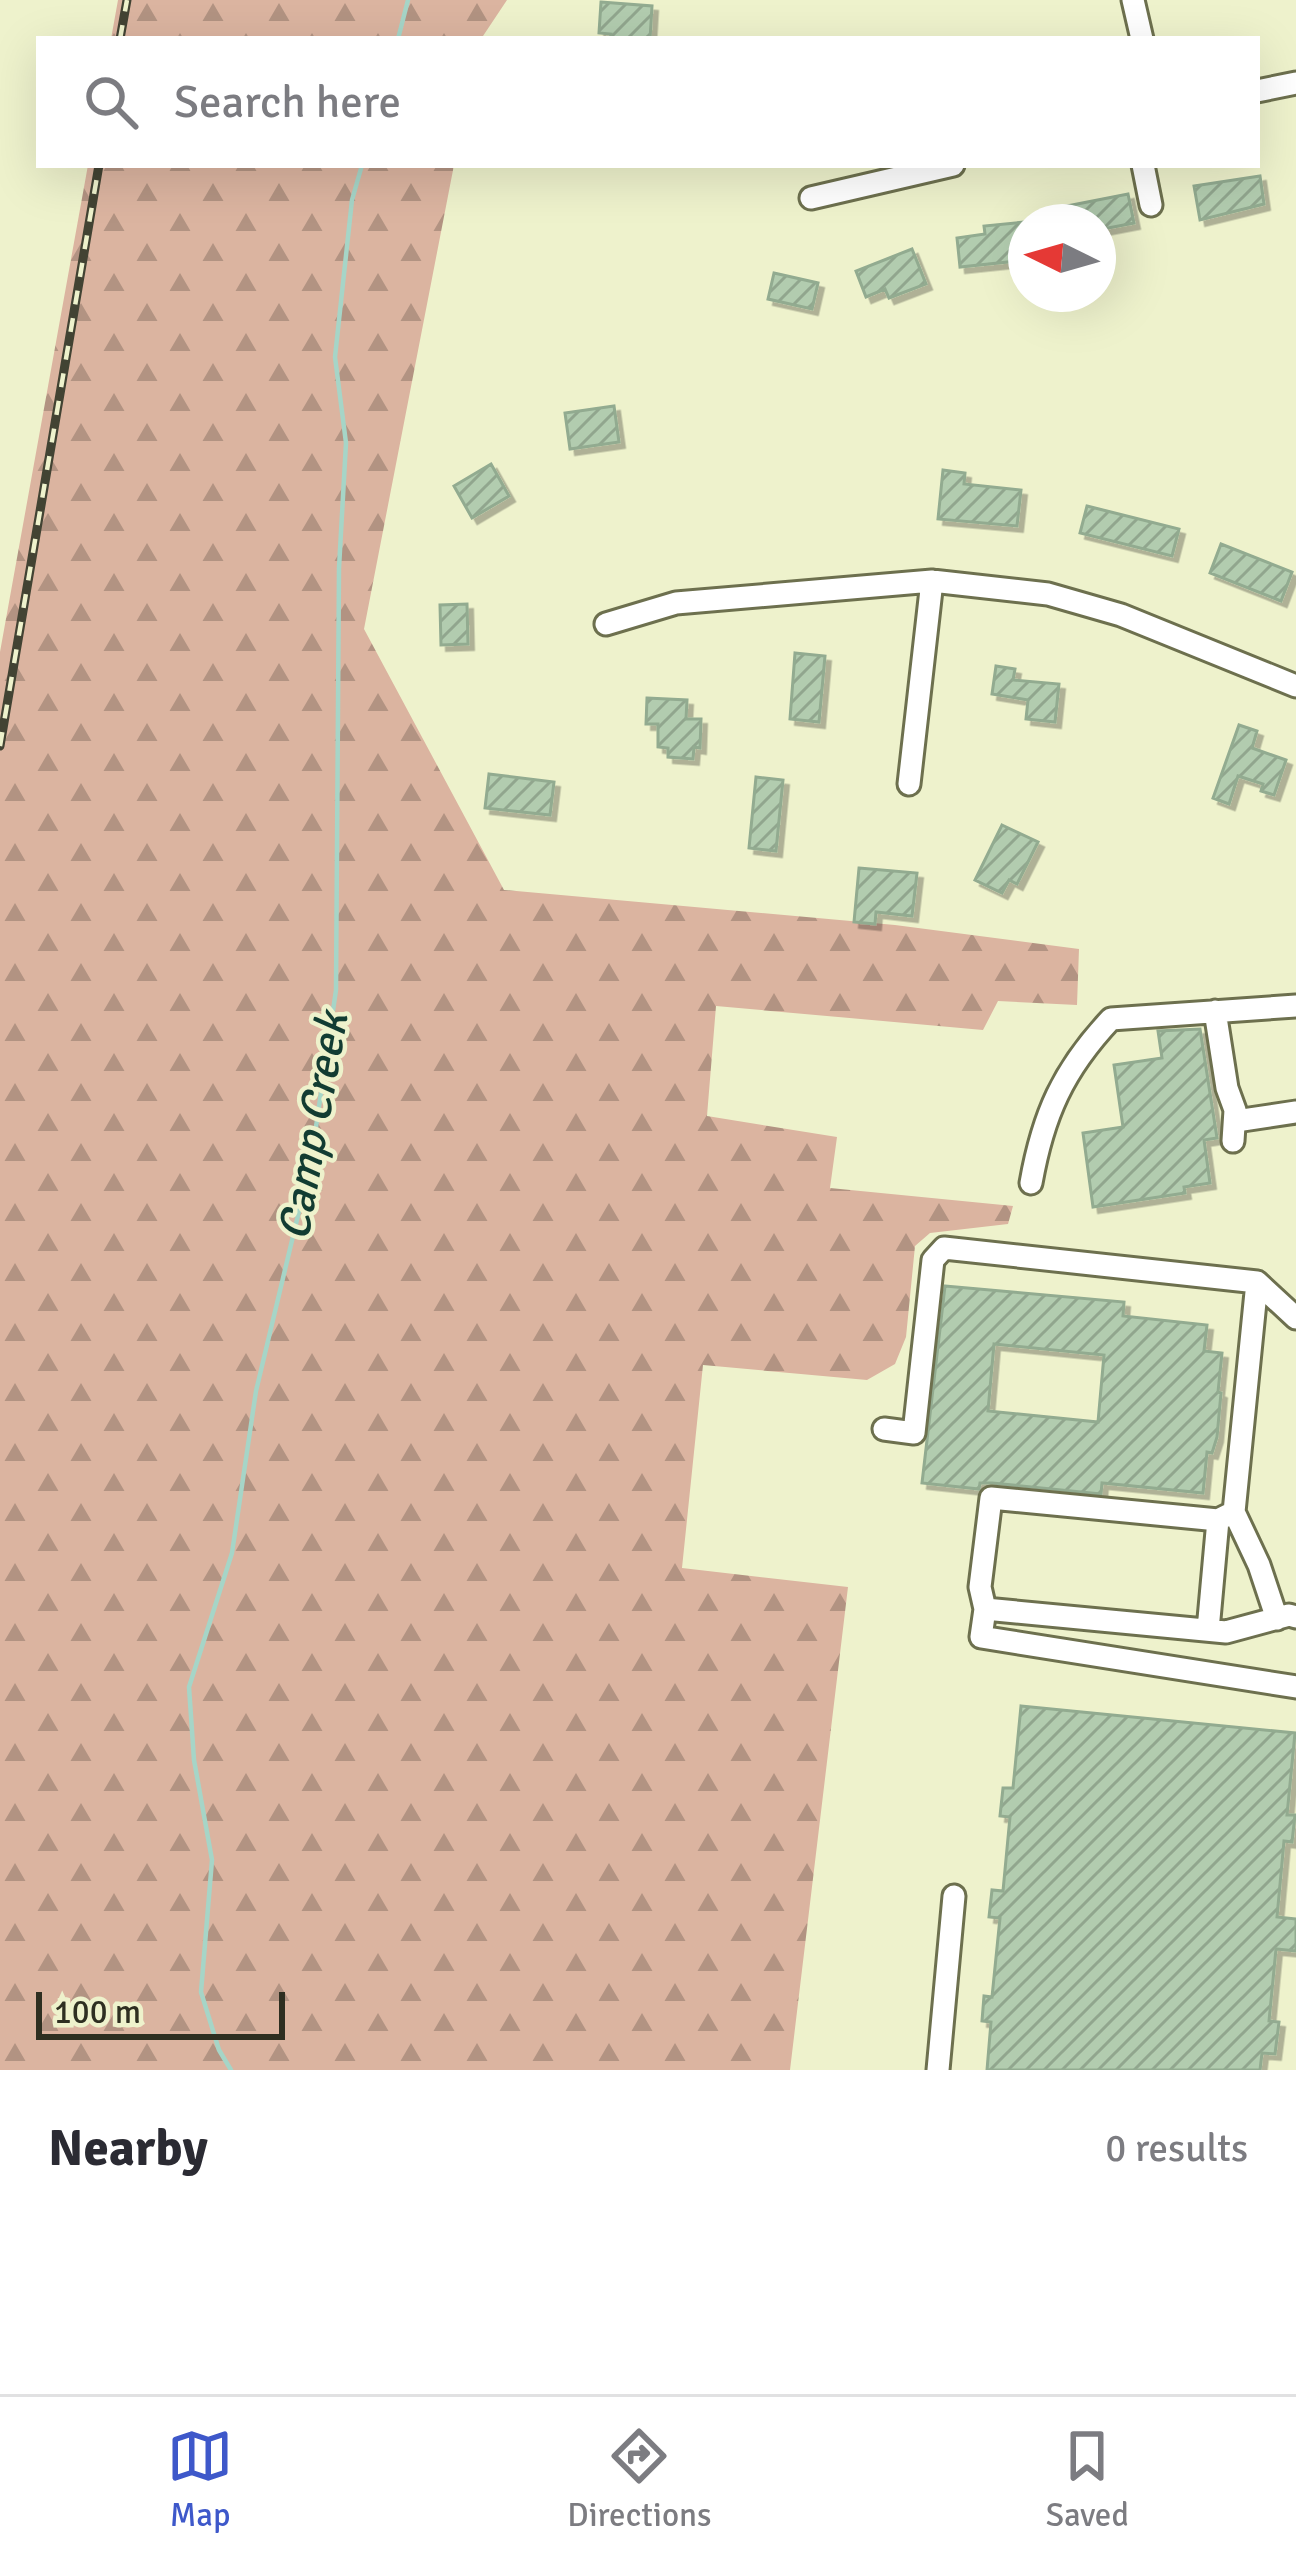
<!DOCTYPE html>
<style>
body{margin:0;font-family:Signika,sans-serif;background:#f2f2f3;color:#2b2b33}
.compass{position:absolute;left:1008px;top:204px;width:108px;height:108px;border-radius:50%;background:#fff;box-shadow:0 12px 48px #0002;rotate:275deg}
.scale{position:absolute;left:36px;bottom:30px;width:249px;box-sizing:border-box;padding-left:12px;border:6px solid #2e2f21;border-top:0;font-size:33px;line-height:42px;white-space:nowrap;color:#2e2f21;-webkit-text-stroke:9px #eef2cc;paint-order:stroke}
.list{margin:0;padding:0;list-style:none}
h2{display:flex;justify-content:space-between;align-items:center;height:156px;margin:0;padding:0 48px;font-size:51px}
h2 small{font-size:39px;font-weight:400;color:#7c7c81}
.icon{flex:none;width:66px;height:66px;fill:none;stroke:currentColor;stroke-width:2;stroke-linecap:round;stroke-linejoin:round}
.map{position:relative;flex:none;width:1296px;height:2070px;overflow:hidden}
.search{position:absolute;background:#fff;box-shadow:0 12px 48px #0002;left:36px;right:36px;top:36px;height:132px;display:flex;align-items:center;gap:30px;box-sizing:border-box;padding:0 42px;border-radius:0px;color:#7c7c81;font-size:45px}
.sheet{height:324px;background:#fff}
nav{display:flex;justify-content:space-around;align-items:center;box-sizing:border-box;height:168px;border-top:3px solid #e1e1e2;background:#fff;font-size:33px;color:#7c7c81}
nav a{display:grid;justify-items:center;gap:6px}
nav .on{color:#3e58ca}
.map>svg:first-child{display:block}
</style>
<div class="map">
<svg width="1296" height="2070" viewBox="0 0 1296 2070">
<defs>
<pattern id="forest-firs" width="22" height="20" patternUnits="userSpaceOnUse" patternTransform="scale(3)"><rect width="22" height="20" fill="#dbb4a0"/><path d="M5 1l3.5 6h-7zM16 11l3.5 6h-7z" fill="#b29382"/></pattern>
<pattern id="building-hatch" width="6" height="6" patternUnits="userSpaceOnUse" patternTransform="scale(3)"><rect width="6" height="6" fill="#b2ccaf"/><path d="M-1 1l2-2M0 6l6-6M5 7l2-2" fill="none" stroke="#91a68e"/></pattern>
<filter id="shadow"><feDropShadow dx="5.5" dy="5.5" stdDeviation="0" flood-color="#0004"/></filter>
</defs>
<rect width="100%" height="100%" fill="#eef2cc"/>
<path fill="url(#forest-firs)" d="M118,0H507L481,39H111Z
M88,165H454L364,629L504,890L895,925L1079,949L1077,1005L998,1001L983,1030L716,1006L707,1116L837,1137L830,1188L1013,1206L1008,1224L930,1233L915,1246L906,1337L895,1364L867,1380L703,1365L682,1568L848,1587L790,2070H0V652Z"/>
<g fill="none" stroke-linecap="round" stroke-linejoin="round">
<path stroke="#a6d5c7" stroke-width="4.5" d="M398,39L408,0
M231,2070L219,2050L201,1992L212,1860L194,1760L189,1687L232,1553L256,1391L311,1161L336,990L339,568L346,443L335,357L352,200L362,165"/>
</g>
<path fill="url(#building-hatch)" stroke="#92ab90" stroke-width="3" fill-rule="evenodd" filter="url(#shadow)" d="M601,2L652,6L650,39H610L611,34L599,33Z
M1260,176L1264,204L1200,220L1194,186Z
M1128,194L1134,223L1098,230V222H1065L1062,207Z
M1025,222L1026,250L1016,251L1017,261L960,267L957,238L985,234L984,226Z
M912,249L926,284L889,298L885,289L866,297L856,271Z
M774,273L818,283L812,309L768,299Z
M614,406L619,442L570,449L565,413Z
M491,464L509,496L472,518L454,486Z
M943,470L965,473L964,484L1021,490L1017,526L938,519Z
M1087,506L1179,529L1172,556L1080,533Z
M1221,544L1292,572L1281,601L1210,573Z
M467,604L468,644L441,645L440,605Z
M795,653L825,656L819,722L790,719Z
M996,666L1015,669L1013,680L1059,684L1055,722L1026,719L1028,700L992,694Z
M647,698L687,700L686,719H701L700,748L694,747L693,759L668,757V748L658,747V724H646Z
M1239,725L1257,731L1252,748L1286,760L1274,795L1261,791L1263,784L1238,776L1229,804L1213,798Z
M489,774L554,782L550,815L485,808Z
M756,777L783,780L776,851L749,848Z
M1002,825L1038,842L1017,884L1009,880L1002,893L975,880Z
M859,868L917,873L912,916L876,912L875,924L854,922Z
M1200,1029L1217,1138L1204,1140L1210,1183L1184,1187L1185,1193L1093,1207L1083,1133L1123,1127L1114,1065L1162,1058L1158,1031Z
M945,1286L1124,1302L1123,1316L1207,1325L1204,1351L1222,1353L1218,1392L1221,1393L1217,1437L1212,1453L1207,1452L1203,1493L1102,1483L1101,1494L992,1483H980L979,1489L922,1483ZM994,1344L1104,1355L1098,1422L988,1411Z
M1021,1706L1295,1733L1287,1815H1295L1292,1842L1284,1841L1277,1917L1296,1919V1951L1276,1949L1269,2021L1279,2022L1275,2054L1262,2053L1260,2070H987L991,2022L982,2021L984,1996L992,1997L1000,1918L989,1917L992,1890L1003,1891L1010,1817L1000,1816L1003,1788H1013Z"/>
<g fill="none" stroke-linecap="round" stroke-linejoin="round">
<g stroke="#6d704e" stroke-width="27">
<path id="minor" d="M1133,0L1142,39
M1257,91L1296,83
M1143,165L1151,205
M811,198L953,165
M606,624L676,603L932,581L1048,594L1121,615L1296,686
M909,784L932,581
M1215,1011L1227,1088L1235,1110L1233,1141
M1236,1121L1296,1112
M1031,1183C1043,1115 1063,1070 1111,1019L1296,1006
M1257,1282L1234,1512L1259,1565L1277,1619
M884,1429L914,1433L933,1260L944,1248L1257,1282L1296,1318
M985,1609L980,1587L991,1498L1218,1520L1234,1512
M1296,1617L1289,1615L1226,1632L985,1609L981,1637L1296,1687
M1208,1630L1218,1520
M938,2070L954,1896"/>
</g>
<use href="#minor" stroke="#fff" stroke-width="21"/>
<g stroke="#424333" stroke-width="9">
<path id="rail" d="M120,39L127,0
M0,746L99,165"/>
</g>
<use href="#rail" stroke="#eef2cc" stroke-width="4.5" stroke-dasharray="14" stroke-linecap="butt"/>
</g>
<g text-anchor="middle" stroke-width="9" stroke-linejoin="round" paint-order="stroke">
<g font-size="45" font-style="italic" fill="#123c32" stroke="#eef2cc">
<text transform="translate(312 1126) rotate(-80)" y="16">Camp Creek</text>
</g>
</g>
</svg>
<svg class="compass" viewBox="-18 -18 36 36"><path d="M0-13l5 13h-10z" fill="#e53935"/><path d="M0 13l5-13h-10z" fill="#7c7c81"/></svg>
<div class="scale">100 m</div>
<div class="search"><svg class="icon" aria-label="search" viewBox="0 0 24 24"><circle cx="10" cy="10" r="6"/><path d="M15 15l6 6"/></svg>Search here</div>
</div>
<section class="sheet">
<h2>Nearby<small>0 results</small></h2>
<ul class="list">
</ul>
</section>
<nav>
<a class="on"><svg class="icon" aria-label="map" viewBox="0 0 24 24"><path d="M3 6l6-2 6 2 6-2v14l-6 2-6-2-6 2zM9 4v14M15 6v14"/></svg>Map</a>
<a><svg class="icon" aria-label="directions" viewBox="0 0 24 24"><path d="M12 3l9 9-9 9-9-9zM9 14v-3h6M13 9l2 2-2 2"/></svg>Directions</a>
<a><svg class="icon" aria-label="saved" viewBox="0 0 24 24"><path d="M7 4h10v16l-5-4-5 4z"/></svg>Saved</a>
</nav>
